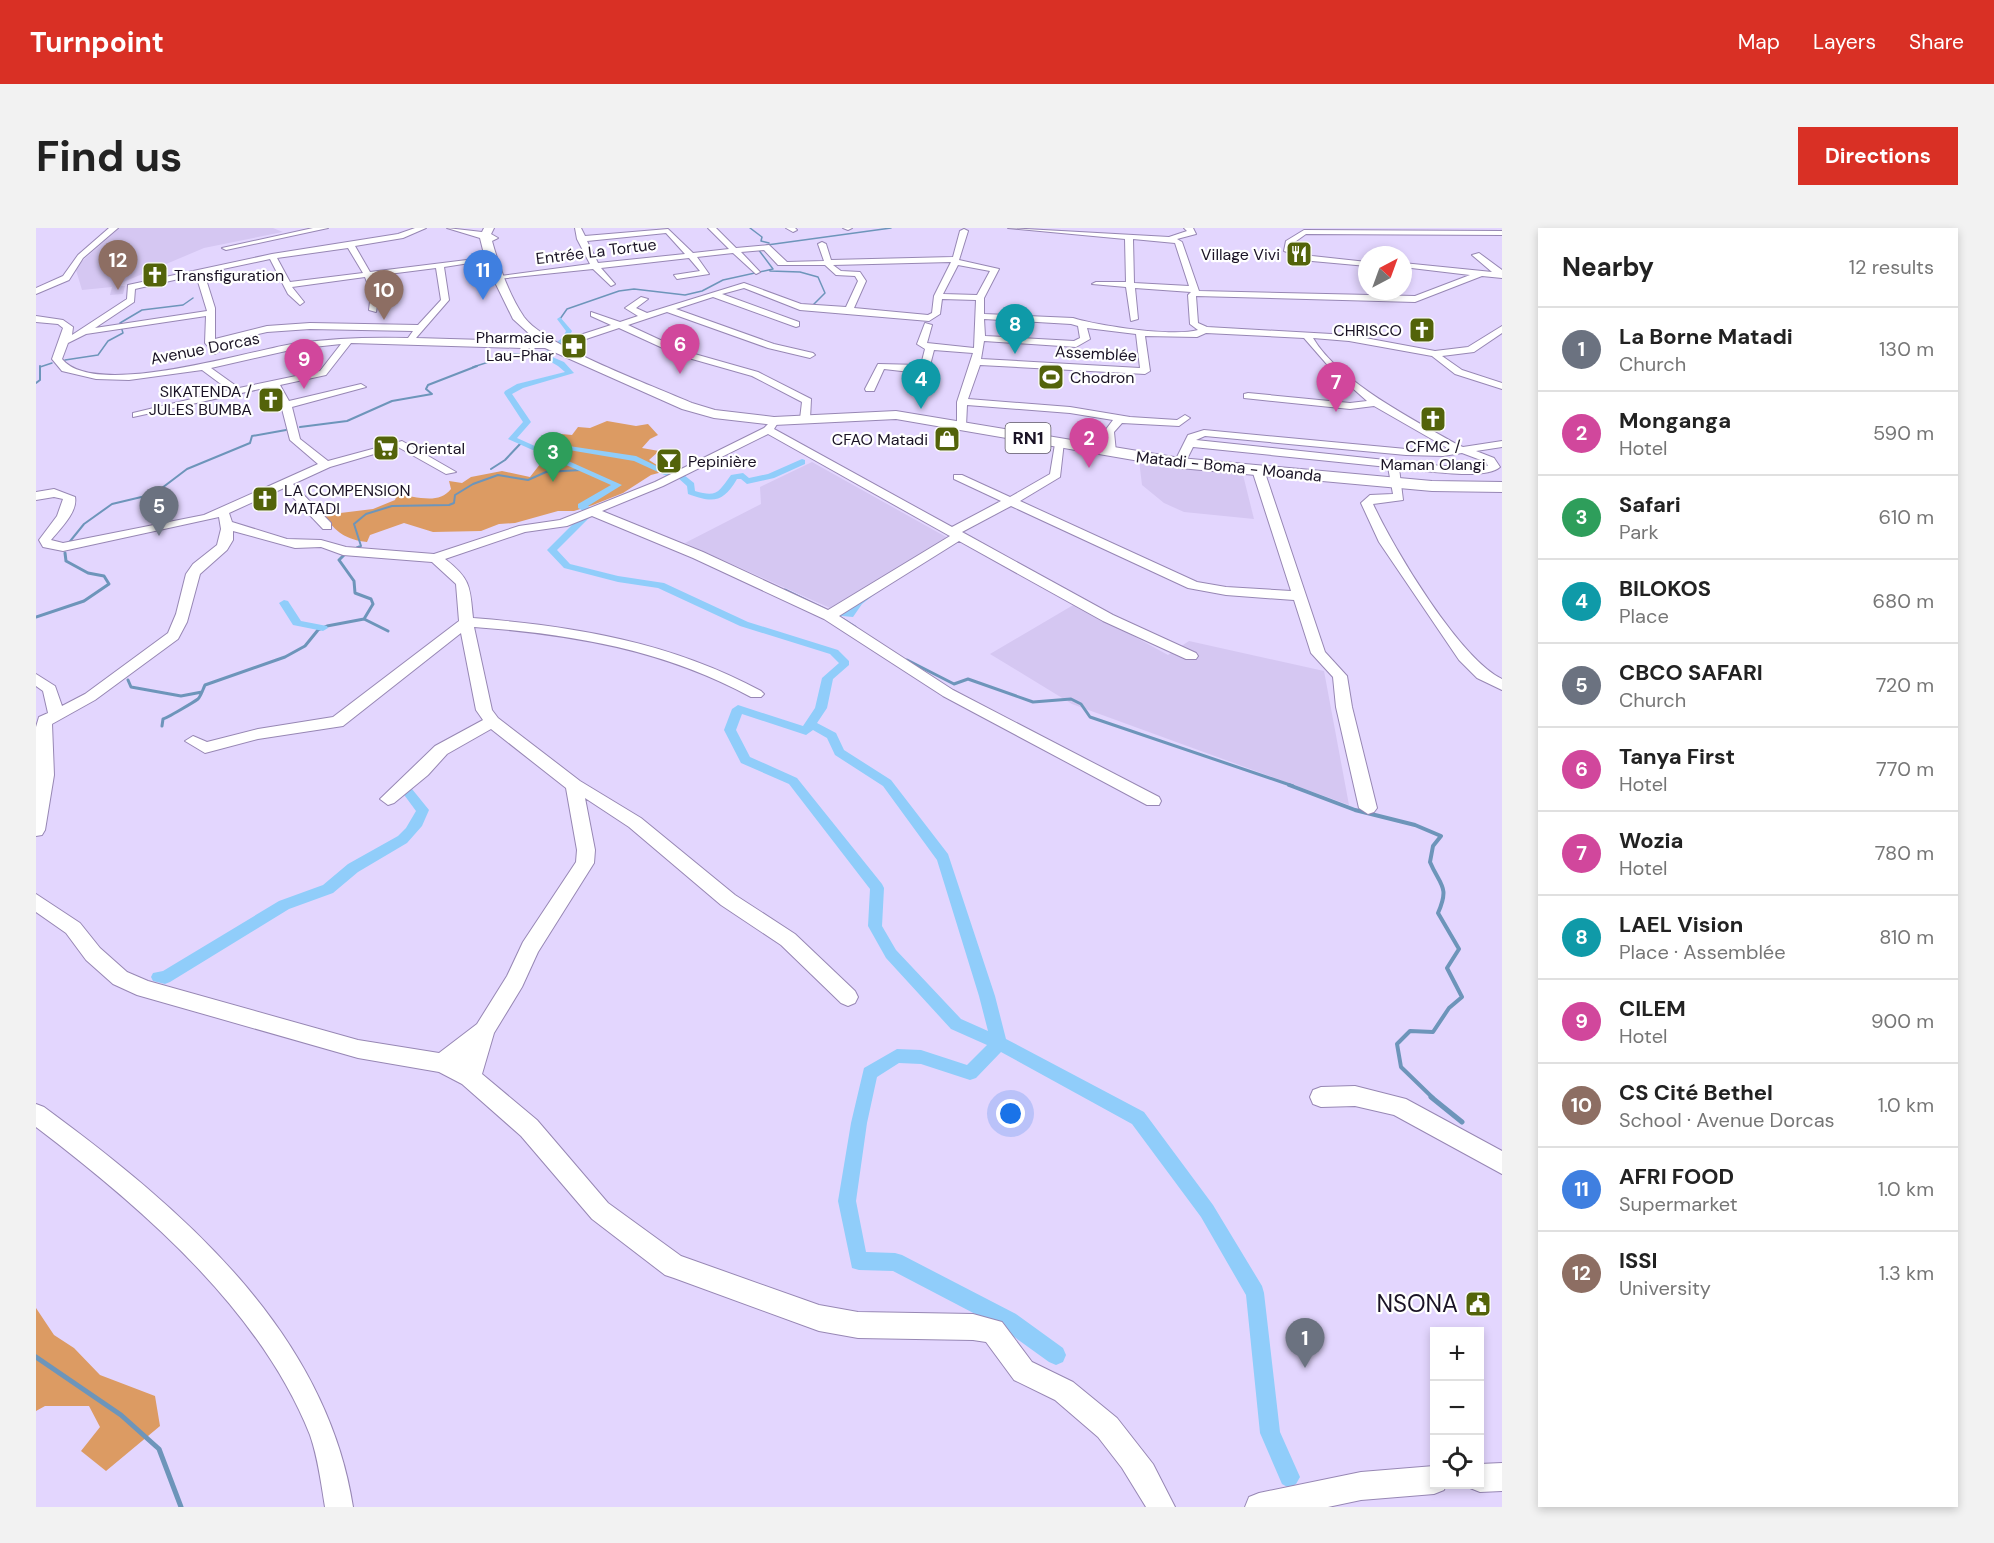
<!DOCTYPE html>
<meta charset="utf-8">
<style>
body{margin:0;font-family:"DM Sans",sans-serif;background:#f2f2f2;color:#222}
.controls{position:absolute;right:18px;bottom:18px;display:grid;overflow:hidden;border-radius:0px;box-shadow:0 3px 9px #0003}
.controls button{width:54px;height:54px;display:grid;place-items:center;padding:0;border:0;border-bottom:2px solid #e0e0e0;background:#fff;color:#222;font:30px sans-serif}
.compass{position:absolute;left:1322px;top:18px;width:54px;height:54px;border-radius:50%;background:#fff;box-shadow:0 3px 9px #0003;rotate:41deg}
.you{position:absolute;left:975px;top:886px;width:21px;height:21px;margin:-15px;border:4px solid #fff;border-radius:50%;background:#1a73e8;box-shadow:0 0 0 9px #1a73e833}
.badge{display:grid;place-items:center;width:39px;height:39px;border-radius:50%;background:#d93025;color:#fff;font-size:20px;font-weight:700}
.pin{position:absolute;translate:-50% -50px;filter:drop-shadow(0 2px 3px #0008)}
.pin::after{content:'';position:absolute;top:32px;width:21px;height:18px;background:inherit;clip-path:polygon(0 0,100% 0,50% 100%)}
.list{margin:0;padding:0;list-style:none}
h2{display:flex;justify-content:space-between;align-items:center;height:78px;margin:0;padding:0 24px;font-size:26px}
h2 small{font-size:20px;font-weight:400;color:#767676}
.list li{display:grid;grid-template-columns:39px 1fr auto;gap:18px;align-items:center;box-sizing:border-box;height:84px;padding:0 24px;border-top:2px solid #e0e0e0}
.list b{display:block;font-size:22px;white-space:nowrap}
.list p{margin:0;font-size:20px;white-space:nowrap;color:#767676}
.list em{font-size:20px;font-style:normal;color:#767676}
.icon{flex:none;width:33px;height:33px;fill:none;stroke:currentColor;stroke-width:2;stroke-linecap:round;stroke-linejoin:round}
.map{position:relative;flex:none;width:1466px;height:1279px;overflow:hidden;border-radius:0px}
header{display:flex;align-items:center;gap:36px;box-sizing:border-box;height:84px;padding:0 30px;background:#d93025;color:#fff}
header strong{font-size:28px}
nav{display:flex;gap:33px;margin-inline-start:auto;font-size:21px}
.intro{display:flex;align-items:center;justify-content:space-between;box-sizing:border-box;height:144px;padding:0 36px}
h1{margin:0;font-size:42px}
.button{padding:15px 27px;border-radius:0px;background:#d93025;color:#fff;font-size:21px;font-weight:700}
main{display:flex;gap:36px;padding:0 36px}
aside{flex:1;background:#fff;border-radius:0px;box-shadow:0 3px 9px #0003}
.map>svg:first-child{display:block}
</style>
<header>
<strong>Turnpoint</strong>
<nav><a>Map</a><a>Layers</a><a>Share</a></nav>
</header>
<div class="intro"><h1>Find us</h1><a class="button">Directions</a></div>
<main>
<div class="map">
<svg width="1466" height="1279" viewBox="0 0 1466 1279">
<rect width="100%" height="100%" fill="#e3d6fe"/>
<path fill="#d5c7f2" d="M83,0H237L247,4L168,20L78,58H89L87,66L74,67L76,59L46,62L40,42L42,37Z
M1103,232L1206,243L1218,291L1148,284L1128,275L1106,257Z
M776,234L912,310L794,380L649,315L725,276L724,259Z
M1039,376L1132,427L1153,413L1288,443L1313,577L1036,476L954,426Z"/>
<path fill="#dc9b63" d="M571,193L600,198L612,196L622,207L614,211L606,220L623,223L613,232L630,243L615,247L587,265L557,277L538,283H522L479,295L463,296L445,303L397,304L368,295L334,307L331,314C311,312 299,304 288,287L337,281L359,272L361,267C378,267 402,278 415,261L413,253L426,255L435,249L466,243L494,249L515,222L532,218L511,210L515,205L536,207L542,199L554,200Z
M0,1080L18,1107L38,1120L64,1147L119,1168L124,1198L70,1243L45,1223L64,1199L53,1178H9L0,1183Z"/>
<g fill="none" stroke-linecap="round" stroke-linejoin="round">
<path stroke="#6d95ba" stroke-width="1.5" d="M714,0L726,9L725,13L733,15
M734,43L764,44L782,49L789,65L775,79
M524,91L531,81L583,63L598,61L649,67L666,63L687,52L737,41L722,21L731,17L855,0
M29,132L62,127L72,113L87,105L84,95L106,82L147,77L157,70
M4,139L16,135
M437,139L478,126L509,128"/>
<path stroke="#6d95ba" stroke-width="2" d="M0,155L4,152V138
M264,199L311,193L356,173L396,166L390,161L392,157L441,138
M455,241L469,232L485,215
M567,284L599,297
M31,317L48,296L76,276L118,266L151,241L214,215L216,208L250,202
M320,320L325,318L318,296L330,286L356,278L413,277L418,275L419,267L437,256L462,247L492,252L510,244L545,242"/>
<path stroke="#6d95ba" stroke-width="3" d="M317,322L323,319
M310,325L303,332L318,353L319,365L335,371L337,376L328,391L352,403
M749,362L788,381
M800,387L819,399
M0,389L48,373L73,356L68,348L52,345L30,333L29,325
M871,432L918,456L932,451L997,474L1035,471L1045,476L1054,489L1257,558
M92,452L95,459L145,468L166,464
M126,498L127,491C131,490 158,474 162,471C165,468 167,461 169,457L249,429L269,418L282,402L291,398L328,391"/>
<path stroke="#6d95ba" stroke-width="4" d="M1253,557L1319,582L1379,597L1405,608L1397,618L1394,634C1404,658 1414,658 1402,685L1423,721L1411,740L1426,769L1413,780L1397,804L1374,803L1361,816L1365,839L1397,870"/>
<path stroke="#6d95ba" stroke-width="5" d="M1395,869L1426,894
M0,1129L85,1187L123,1221L145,1279"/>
<path fill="#90cdfa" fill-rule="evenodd" d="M524,89L536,103L532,111L514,128L528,134L538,145L487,160L476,166L495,194L481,210L586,257L552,278L560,283L521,322L534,336L582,348L628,355L712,394L802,422L813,433V437L797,451L791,480L781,495L800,505L808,522L855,552L912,626L959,768L970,811L1108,884L1177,977L1226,1058L1228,1065L1244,1204L1264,1249L1260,1256L1253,1260L1246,1256L1224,1205L1210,1067L1165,989L1096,896L965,824L940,850L934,852L885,836L863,835L841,849L831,895L820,973L830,1024L859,1025L866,1027L980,1086L1027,1120L1030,1127L1027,1134L1020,1137L1013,1134L966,1100L857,1043L823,1042L816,1040L802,973L815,895L828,840L861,821L885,822L931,837L951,817L915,801L850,730L832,698L834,661L753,556L705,535L688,502L696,481L702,477L767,498L779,480L786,450L803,435L794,426L704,398L622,360L582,354L528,340L511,322L549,284L542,280V276L575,257L472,211L487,194L468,165L469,163L481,156L529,144L522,138L505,128L527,109L530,103L521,91ZM706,486L770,507L777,502L791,510L799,527L847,558L901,632L943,768L952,803L925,791L860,722L846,698L848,660L846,656L761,550L714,529L700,502Z
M506,214L600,228L637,246L633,249L598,233L509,218L505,216Z
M766,231L769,232V236L738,250L711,256L705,251H701C687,275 677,275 652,266L651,258L641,249L648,247L658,255L659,263C682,270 683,263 695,247L707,245L713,250L732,246Z
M834,363L839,366L826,376L817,389L795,387L790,384L795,381L810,383L818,372Z
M248,372L252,373L265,393L291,398L292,400L287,403L257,397L243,375Z
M372,560L376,561L393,582L386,598L371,615L322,644L297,665L253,681L134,754L129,756L117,753L115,749L117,745L127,743L243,673L287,657L312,636L362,608L370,600L380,583L366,564Z"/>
<g stroke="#9787b4" stroke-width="2">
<path id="minor" d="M73,0H82L47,30L33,52L0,66V60L27,48L42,27Z
M277,0H292L190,22L186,20Z
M379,0H390L367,10L319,18L334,44L455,29L459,31L408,39L413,72L380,110L514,114L519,117L514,120H486L315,115L290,147L244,157L253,173L325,156L330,159L256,179L264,211L292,233L366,213L420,244L410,246L362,219L294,239L257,256L295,295V301H287L248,260L193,285L196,294L251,311L285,312L310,319L398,326L483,298L524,292L619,254L728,200L738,190L743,193L738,201L916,299L965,273L918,251V247H926L974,269L1014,246L1019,216L1028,214L1024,249L984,273L1161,354L1190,359L1255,363L1216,242L1222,239L1228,242L1289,424L1311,448L1316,479L1341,580L1338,584L1332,586L1323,580L1300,479L1297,449L1275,425L1258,372L1190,367L1152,360L975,278L926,304L1077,387L1160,425L1162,428L1160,431H1150L1067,393L923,313L803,388L917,462L1123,569L1125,573L1123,577H1111L907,468L788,391L657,330L556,288L531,298L489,304L409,331C435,351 434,359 437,390C538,398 635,414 725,463L728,466L725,469H715C628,422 536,406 438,399L456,482L462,490L544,553L605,590L699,667L759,706L819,763L822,769L819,775L812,778L805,775L745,717L685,677L593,599L549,570L559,622L558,635L502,724L486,759L458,805L446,846L501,892L572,975L645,1028L783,1077L822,1084L937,1086L966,1094L996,1134L1037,1154L1081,1190L1117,1236L1139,1279H1110L1086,1240L1062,1209L1019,1172L978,1152L950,1114L937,1112L822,1110L783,1103L638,1050L629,1047L556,991L485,908L426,856L403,844L322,830L101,767L77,756L50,732L30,705L0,684V666L44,695L64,720L91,744L112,753L322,812L403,825L441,796L471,748L487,714L540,634L541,622L530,560L455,501L411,526L392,547L358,575L352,577L344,571L399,518L447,492L440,482L425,405L307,498L222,511L169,525L149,513L157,508L171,514L222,501L297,489L423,393L420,356L396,334L307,327L285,319L259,320L197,303V312L191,322L164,346L151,394L142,411L59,472L16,496L18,547L9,602L6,607L0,608V499L3,489L12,485L7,463L0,458V446L19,458L26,478L49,466L132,405L140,386L150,346L157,336L181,317L185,301L183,289L27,323L7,319L3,312L21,288L27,271L18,269L0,272V264L18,261L39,269C42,284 24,301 15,312L27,315L168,287L282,236L254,212L245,177L233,159L97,189V185L193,162L166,142L93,152L60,151L26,143L16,131L27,100L22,96L0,94V88L27,92L37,99L36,107L91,71L92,57L236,26L362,6ZM312,20L327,45L254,54L241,30ZM234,31L252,66L264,77L268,74L256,59L329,49L335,65L333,82L340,84L343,65L337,48L400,40L405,72L382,97L274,95L231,98L179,111V80L168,45ZM160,47L171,83L59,100L98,74L99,61ZM170,88L169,115L179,126L184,123L180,116L231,104L274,101L377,103L372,110C335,109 299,110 262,115C214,122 59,172 26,131L32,115L50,106ZM305,116L284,143L203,160L175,140L259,121ZM732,206L912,307L914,308L792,382L667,324L566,283L627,258Z
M539,0H545L549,8L632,1L657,25L693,21L672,0H680L700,20L733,17L751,34L788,33L782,16L786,14L790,16L795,32L917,29L924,3L928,1L932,3L923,32L963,41L948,70V86L1037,90C1063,98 1137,109 1162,102L1154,96L1152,67L1155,64L1099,60L1102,91L1095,93L1090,59L1056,56L1060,54H1090L1089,11L972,0L1133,9L1151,3L1148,0H1157L1160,6L1141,11L1146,14L1163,63L1379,68L1434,47L1367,39V35L1456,44L1436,27L1443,25L1466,42V50L1446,48L1379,74L1160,68L1162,95L1171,99L1313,107L1399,123L1432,119L1466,98V105L1438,124L1406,128L1426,142L1466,155V161L1419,146L1396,128L1313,113L1277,110C1303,154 1378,192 1422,217L1427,219L1466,213V219L1440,223L1458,230L1464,239C1449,253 1384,242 1363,240L1367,272L1337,276C1358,321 1423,430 1466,451V462L1441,450L1423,432L1343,314L1325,275L1334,267L1357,266L1352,239L1157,219L1148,237L1138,235L1152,207L1168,202L1370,221H1413L1338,178L1314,181L1208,170V166L1212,165L1314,175L1331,173L1295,141L1268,110L1170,105L1161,109L1109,108L1114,143L1109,146L944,137L932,171L1034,179L1094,189L1141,192L1149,187L1154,190L1143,198L1086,195L1078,204L1080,224L1074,227L1068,224V204L1077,192L1034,185L931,177L930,198L921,200V174L937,125L898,122L893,141L883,145L848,141L838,163H830L829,161L842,136L885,137L889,121L881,116L889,95L896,97L891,115L938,120L940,72L906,71L904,86L893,93L764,82L708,60L686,66L763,94V98L760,99L677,69L640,81L738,116L777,125L779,127L774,130L732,120L631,84L592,97L648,123L722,144L775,171L774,191L769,194L764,191L766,174L716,148L642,127L583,100L550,111L535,126L527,124L544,107L575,97L555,88V84L584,94L602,88L589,80L605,69L612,71L600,80L611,85L708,55L765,76L810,79L822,53L819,48L800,47L789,37H742L728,22L705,24L724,44L720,46L697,25L661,29L673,46L641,51L638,47L664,43L653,30L565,40L579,56L575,58L557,41L461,51L457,49L554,36L541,11ZM630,5L649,26L562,35L551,13ZM1097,11L1139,15L1153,58L1098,55ZM915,34L898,68L896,85L892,87L818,80L830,53L824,44L805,43L797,37ZM922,37L954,43L941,67L907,66ZM948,91L1035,96L1042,98L1044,110L1038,113L949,108ZM1051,100L1100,106L1104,140L945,131L948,113L1040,119L1054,111ZM1169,208L1370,227L1407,228L1426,225L1450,234L1452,238H1406L1160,212Z
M750,0H759L761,2L757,4Z
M807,0H816L812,2Z
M1268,2L1466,3V7L1270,6L1256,16L1255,20L1276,28L1331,34V38L1276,33L1248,23L1250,13Z
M1319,858L1370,871L1466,923V946L1358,887L1319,878L1285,879L1277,876L1274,869L1277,862L1285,859Z
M0,876L8,879C144,979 290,1103 317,1279H289C285,1255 282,1230 274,1207C224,1081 105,979 0,899Z
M1466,1235V1263L1444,1264L1434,1260L1433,1256H1444V1236Z
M1398,1238V1256H1410L1408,1262L1398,1266L1325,1272L1292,1279H1209L1213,1269L1223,1265L1325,1244Z"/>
</g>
<g stroke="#9787b4" stroke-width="2">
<path id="highway" d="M411,0L446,4L448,0H458L455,6L462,10L456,13C463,38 473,67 488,89C510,119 618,158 656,175L679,182L738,189L860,183L1144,230L1396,253L1466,254V264L1396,263L1144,240L860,191L738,197L678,190L646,181L509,120L477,91L451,38L444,10Z"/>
</g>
<use href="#minor" fill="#fff" fill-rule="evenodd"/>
<use href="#highway" fill="#fff" fill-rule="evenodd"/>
</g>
<defs>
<g id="restaurant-square" transform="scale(1.35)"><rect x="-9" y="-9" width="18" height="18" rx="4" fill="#53630a" stroke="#fff"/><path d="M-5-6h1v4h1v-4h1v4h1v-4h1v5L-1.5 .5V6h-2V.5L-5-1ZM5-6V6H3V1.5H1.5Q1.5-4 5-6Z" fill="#fff"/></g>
<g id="church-square" transform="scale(1.35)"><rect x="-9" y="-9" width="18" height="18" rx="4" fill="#53630a" stroke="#fff"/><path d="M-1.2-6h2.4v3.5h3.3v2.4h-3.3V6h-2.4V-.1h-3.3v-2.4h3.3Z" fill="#fff"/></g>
<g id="pharmacy-square" transform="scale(1.35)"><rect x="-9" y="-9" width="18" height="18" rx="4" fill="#53630a" stroke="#fff"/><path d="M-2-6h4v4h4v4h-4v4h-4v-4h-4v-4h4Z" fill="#fff"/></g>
<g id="stadium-square" transform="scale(1.35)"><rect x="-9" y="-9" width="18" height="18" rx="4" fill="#53630a" stroke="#fff"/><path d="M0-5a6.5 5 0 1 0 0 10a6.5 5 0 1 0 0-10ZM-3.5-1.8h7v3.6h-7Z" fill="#fff"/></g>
<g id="shop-square" transform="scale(1.35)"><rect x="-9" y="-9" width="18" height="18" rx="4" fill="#53630a" stroke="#fff"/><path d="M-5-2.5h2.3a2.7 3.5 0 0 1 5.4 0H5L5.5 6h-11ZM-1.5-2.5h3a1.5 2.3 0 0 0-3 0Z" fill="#fff"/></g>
<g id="supermarket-square" transform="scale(1.35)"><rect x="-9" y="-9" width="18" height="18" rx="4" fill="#53630a" stroke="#fff"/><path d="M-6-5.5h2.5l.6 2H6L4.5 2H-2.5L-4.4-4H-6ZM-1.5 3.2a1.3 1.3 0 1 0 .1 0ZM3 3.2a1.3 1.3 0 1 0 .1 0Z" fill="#fff"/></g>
<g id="bar-square" transform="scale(1.35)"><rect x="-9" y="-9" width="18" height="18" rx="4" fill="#53630a" stroke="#fff"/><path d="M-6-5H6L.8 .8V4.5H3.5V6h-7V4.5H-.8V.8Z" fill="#fff"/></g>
<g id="civic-square" transform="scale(1.35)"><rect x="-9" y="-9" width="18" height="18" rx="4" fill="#53630a" stroke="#fff"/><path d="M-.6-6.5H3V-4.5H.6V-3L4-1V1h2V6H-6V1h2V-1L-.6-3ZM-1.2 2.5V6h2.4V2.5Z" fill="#fff"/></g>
</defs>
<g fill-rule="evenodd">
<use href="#restaurant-square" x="1263" y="26"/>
<use href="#church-square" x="119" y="47"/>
<use href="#church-square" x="1386" y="102"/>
<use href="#pharmacy-square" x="538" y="118"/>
<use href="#stadium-square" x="1015" y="149"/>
<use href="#church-square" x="235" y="172"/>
<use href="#church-square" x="1397" y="191"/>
<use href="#shop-square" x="911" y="211"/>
<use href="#supermarket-square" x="350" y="220"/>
<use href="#bar-square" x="633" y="233"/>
<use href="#church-square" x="229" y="271"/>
<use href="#civic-square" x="1442" y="1076"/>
</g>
<g text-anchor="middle" stroke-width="4.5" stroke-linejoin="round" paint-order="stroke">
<g font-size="16" fill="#1a1325" stroke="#fff">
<text transform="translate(560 23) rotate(-7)" y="6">Entrée La Tortue</text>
<text transform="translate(169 120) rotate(-11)" y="6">Avenue Dorcas</text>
<text transform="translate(1060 125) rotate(3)" y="6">Assemblée</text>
<text transform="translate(1193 238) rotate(6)" y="6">Matadi - Boma - Moanda</text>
</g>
<g font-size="16" fill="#1a1325" stroke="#fff" text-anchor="end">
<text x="1244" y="32">Village Vivi</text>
<text x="138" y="53" text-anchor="start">Transfiguration</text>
<text x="1366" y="108">CHRISCO</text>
<text x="518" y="115">Pharmacie<tspan x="518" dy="18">Lau-Phar</tspan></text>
<text x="1034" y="155" text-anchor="start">Chodron</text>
<text x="216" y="169">SIKATENDA /<tspan x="216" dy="18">JULES BUMBA</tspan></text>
<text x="892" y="217">CFAO Matadi</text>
<text x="1397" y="224" text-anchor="middle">CFMC /<tspan x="1397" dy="18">Maman Olangi</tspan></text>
<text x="370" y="226" text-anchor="start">Oriental</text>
<text x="652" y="239" text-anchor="start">Pepinière</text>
<text x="248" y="268" text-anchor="start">LA COMPENSION<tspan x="248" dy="18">MATADI</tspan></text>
</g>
<rect fill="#fff" stroke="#5f5a66" stroke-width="1.5" x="969.5" y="195" width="45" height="30" rx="4.5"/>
<g font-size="18" font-weight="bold" fill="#1a1325">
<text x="992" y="216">RN1</text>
</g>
<g font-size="24" fill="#1a1325" stroke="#fff" text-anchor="end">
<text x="1422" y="1084">NSONA</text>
</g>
</g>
</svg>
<div class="controls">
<button>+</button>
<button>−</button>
<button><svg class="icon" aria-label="locate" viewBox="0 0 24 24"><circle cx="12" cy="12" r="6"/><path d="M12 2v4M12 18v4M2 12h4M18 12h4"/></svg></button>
</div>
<svg class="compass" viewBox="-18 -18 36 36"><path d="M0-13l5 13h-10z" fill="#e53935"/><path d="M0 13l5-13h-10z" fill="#767676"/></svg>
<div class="you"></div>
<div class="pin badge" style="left:1269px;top:1140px;background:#6b7280">1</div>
<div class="pin badge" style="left:1053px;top:240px;background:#d1479c">2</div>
<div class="pin badge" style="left:517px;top:254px;background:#2e9e5b">3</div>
<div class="pin badge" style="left:885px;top:181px;background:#0f9aa8">4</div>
<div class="pin badge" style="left:123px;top:308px;background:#6b7280">5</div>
<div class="pin badge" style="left:644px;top:146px;background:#d1479c">6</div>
<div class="pin badge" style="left:1300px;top:184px;background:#d1479c">7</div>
<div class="pin badge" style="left:979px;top:126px;background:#0f9aa8">8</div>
<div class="pin badge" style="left:268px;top:161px;background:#d1479c">9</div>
<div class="pin badge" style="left:348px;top:92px;background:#8d6e63">10</div>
<div class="pin badge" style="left:447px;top:72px;background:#3f7fe0">11</div>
<div class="pin badge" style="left:82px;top:62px;background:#8d6e63">12</div>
</div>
<aside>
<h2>Nearby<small>12 results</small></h2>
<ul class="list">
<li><span class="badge" style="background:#6b7280">1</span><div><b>La Borne Matadi</b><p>Church</p></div><em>130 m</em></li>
<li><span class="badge" style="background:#d1479c">2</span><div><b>Monganga</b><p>Hotel</p></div><em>590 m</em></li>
<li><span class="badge" style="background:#2e9e5b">3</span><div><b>Safari</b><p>Park</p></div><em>610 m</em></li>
<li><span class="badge" style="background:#0f9aa8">4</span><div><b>BILOKOS</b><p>Place</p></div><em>680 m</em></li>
<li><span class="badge" style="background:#6b7280">5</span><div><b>CBCO SAFARI</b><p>Church</p></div><em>720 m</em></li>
<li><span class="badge" style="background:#d1479c">6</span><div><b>Tanya First</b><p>Hotel</p></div><em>770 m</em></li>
<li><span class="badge" style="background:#d1479c">7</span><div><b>Wozia</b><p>Hotel</p></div><em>780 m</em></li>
<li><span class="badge" style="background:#0f9aa8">8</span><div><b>LAEL Vision</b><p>Place · Assemblée</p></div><em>810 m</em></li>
<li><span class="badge" style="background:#d1479c">9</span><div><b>CILEM</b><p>Hotel</p></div><em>900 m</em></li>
<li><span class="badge" style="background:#8d6e63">10</span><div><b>CS Cité Bethel</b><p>School · Avenue Dorcas</p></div><em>1.0 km</em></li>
<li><span class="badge" style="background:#3f7fe0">11</span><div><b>AFRI FOOD</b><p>Supermarket</p></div><em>1.0 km</em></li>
<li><span class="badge" style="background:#8d6e63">12</span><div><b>ISSI</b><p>University</p></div><em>1.3 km</em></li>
</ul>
</aside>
</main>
